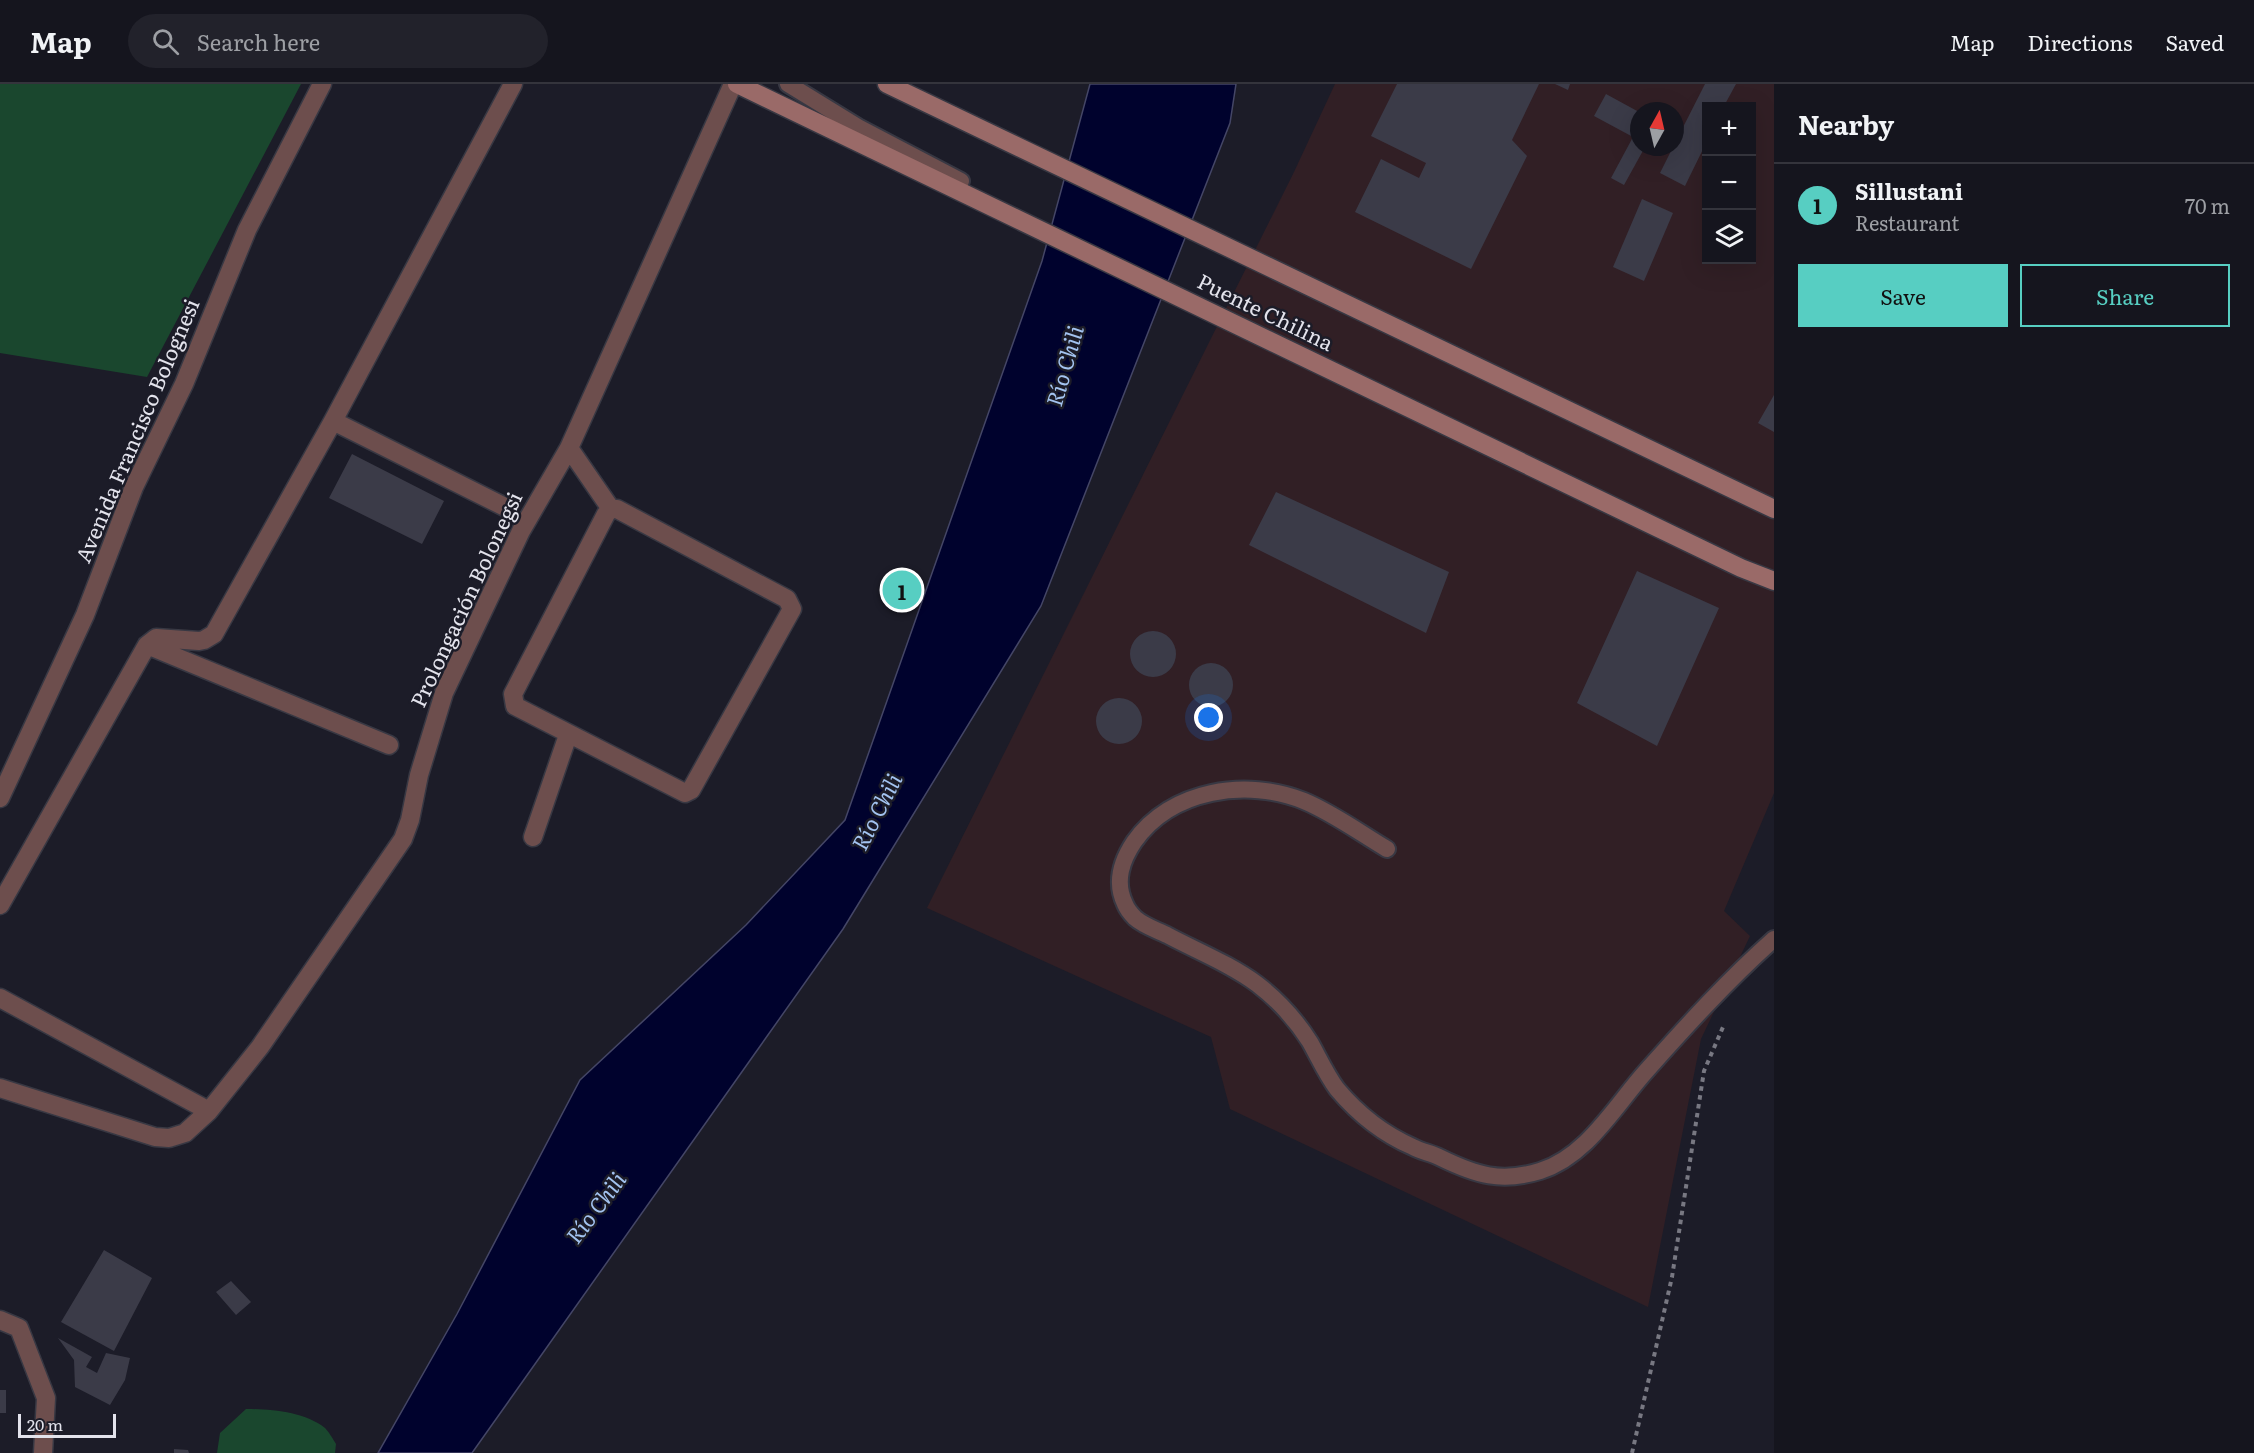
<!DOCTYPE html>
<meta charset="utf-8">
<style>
body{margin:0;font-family:Literata,serif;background:#22222b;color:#f1f3f6}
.controls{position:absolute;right:18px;top:18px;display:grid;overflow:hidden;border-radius:0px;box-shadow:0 6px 24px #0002}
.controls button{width:54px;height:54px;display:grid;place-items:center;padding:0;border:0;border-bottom:2px solid #34343c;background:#15151e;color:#f1f3f6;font:30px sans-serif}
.compass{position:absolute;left:1630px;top:18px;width:54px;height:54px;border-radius:50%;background:#15151e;box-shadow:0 6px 24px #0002;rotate:8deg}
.scale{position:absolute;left:18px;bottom:15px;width:98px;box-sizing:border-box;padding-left:6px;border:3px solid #e3e3ec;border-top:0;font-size:16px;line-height:21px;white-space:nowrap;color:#e3e3ec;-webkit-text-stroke:4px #1c1c28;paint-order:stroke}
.you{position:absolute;left:1209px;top:634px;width:21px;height:21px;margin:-15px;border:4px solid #fff;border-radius:50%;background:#1a73e8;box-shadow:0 0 0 9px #1a73e833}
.badge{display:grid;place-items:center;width:39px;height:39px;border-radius:50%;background:#57cec2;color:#111;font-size:20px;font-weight:700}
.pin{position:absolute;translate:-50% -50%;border:3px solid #fff;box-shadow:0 2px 6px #0006}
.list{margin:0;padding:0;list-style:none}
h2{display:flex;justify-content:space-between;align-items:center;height:78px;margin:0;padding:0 24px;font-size:26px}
h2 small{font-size:20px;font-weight:400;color:#9d9fa4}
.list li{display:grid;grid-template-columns:39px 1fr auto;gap:18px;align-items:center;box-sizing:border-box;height:84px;padding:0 24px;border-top:2px solid #34343c}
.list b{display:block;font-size:22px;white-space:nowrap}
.list p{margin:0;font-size:20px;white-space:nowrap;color:#9d9fa4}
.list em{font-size:20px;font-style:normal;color:#9d9fa4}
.actions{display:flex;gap:12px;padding:18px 24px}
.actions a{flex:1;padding:14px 0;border:2px solid #57cec2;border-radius:0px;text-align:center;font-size:21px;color:#57cec2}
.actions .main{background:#57cec2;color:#111}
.icon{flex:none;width:33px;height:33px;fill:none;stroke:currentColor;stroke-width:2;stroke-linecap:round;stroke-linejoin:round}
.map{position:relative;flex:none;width:1774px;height:1369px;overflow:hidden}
header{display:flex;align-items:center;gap:36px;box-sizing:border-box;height:84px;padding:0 30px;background:#15151e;border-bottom:2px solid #34343c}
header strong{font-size:28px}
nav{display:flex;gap:33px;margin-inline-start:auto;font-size:21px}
.search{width:420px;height:54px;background:#22222b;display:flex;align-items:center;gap:15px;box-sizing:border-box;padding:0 21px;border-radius:33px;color:#9d9fa4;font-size:22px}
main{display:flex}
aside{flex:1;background:#15151e}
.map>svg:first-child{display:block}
</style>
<header>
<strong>Map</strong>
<div class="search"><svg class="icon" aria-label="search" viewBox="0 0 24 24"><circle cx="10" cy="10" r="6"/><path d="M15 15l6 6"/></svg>Search here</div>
<nav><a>Map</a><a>Directions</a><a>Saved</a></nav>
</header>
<main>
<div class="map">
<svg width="1774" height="1369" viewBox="0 0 1774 1369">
<rect width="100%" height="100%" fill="#1c1c28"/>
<path fill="#311f25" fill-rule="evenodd" d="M1335,0H1774V709L1724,827L1750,852L1701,955L1648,1223L1230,1025L1211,953L927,824L1294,88ZM1706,22H1752V176H1706ZM1639,27H1675V63H1639Z"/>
<path fill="#1a472e" d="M0,0H301L147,293L0,269Z
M246,1325C271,1325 305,1328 325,1344C329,1348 333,1355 336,1360L335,1369H217L220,1349Z"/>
<path fill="#00022d" stroke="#444666" stroke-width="1.5" d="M1090,0H1236L1230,39L1041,522L843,845L472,1369H378L457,1230L580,996L746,841L845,736L1042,177Z"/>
<path fill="#3b3b48" d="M1397,0H1539L1512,56L1527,72L1471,185L1355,128L1381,75L1419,94L1426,79L1371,52Z
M1555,0H1570L1568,6Z
M1705,0H1736L1724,22H1706V59L1685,102L1660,89L1673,63H1675V59Z
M1606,10L1639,28V63H1645L1624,101L1611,94L1633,53L1594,32Z
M1642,115L1673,129L1644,197L1613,183Z
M1774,311V348L1758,339Z
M352,370L444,417L422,460L329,414Z
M1276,408L1449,488L1426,549L1249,461Z
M1637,487L1719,524L1657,662L1577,619Z
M1130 570a23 23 0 1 1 46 0a23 23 0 1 1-46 0Z
M1189 601a22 22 0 1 1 44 0a22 22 0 1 1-44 0Z
M1096 637a23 23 0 1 1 46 0a23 23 0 1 1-46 0Z
M104,1166L152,1194L114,1267L61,1238Z
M231,1197L251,1218L236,1231L216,1208Z
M58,1254L92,1273L86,1283L97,1289L106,1269L130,1274L125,1296L110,1321L75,1303L74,1276Z
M0,1306H6V1329H0Z
M174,1365L188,1366L189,1369H174Z"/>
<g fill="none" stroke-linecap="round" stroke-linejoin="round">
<g stroke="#383843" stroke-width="20">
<path id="lane" d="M788,0L858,43L961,97
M1387,765C1360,749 1333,729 1304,717C1247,694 1171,705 1134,758C1122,776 1114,797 1125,820C1127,825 1131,830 1135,834C1144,842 1157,846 1167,851C1197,867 1230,880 1257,900C1278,916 1296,936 1310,958C1319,974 1326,990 1337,1005C1358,1030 1383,1050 1413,1063C1422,1068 1432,1069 1441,1074C1476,1091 1501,1099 1540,1087C1588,1072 1616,1020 1648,985C1688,940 1729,895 1774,855"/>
</g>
<g stroke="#383843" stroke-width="21">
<path id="street" d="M333,337L509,425
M569,364L611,425H617L787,515L792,525L691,706L685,709L515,622L513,610L606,430L611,425
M147,561L389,661
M0,714L85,531L134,403L184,300L247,146L322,0
M533,753L568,651
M0,821L147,561L156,554L199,557L204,556L214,550L333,337L513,0
M0,914L209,1027
M0,1004L155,1053L169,1054L185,1049L209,1027L260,963L403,755L410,736L419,691L444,609L521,447L569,364L733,0
M0,1236L19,1244L46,1314L43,1369"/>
</g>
<g stroke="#383843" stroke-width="21">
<path id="secondary" d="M737,0L1741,484L1774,497
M887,0L1774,425"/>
</g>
<path stroke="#787882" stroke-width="4" stroke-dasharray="4.5 4.5" stroke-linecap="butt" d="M1632,1369L1672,1193L1704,987L1723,943"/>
<use href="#lane" stroke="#6d4e4d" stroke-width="16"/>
<use href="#street" stroke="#6d4e4d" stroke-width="18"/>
<use href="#secondary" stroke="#9a6a68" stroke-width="18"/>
</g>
<g text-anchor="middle" stroke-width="5" stroke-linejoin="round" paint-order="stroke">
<g font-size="21" fill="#e3e3ec" stroke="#1c1c28">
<text transform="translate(1265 229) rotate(26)" y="7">Puente Chilina</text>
<text transform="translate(138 347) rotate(-67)" y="7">Avenida Francisco Bolognesi</text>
<text transform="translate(467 516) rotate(-65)" y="7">Prolongación Bolonegsi</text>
</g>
<g font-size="22" font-style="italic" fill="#a3c3f0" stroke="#1c1c28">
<text transform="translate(1065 282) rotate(-74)" y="8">Río Chili</text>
<text transform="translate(877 728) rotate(-63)" y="8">Río Chili</text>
<text transform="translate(596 1124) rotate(-53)" y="8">Río Chili</text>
</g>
</g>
</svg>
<div class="controls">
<button>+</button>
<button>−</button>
<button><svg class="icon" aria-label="layers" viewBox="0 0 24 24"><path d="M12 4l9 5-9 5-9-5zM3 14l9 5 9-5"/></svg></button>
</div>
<svg class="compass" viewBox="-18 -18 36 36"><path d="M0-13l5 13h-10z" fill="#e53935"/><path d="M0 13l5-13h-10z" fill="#9d9fa4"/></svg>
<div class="scale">20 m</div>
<div class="you"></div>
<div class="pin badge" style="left:902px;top:506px">1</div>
</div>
<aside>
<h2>Nearby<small></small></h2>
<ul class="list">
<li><span class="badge">1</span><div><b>Sillustani</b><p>Restaurant</p></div><em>70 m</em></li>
</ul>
<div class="actions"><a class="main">Save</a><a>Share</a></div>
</aside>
</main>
